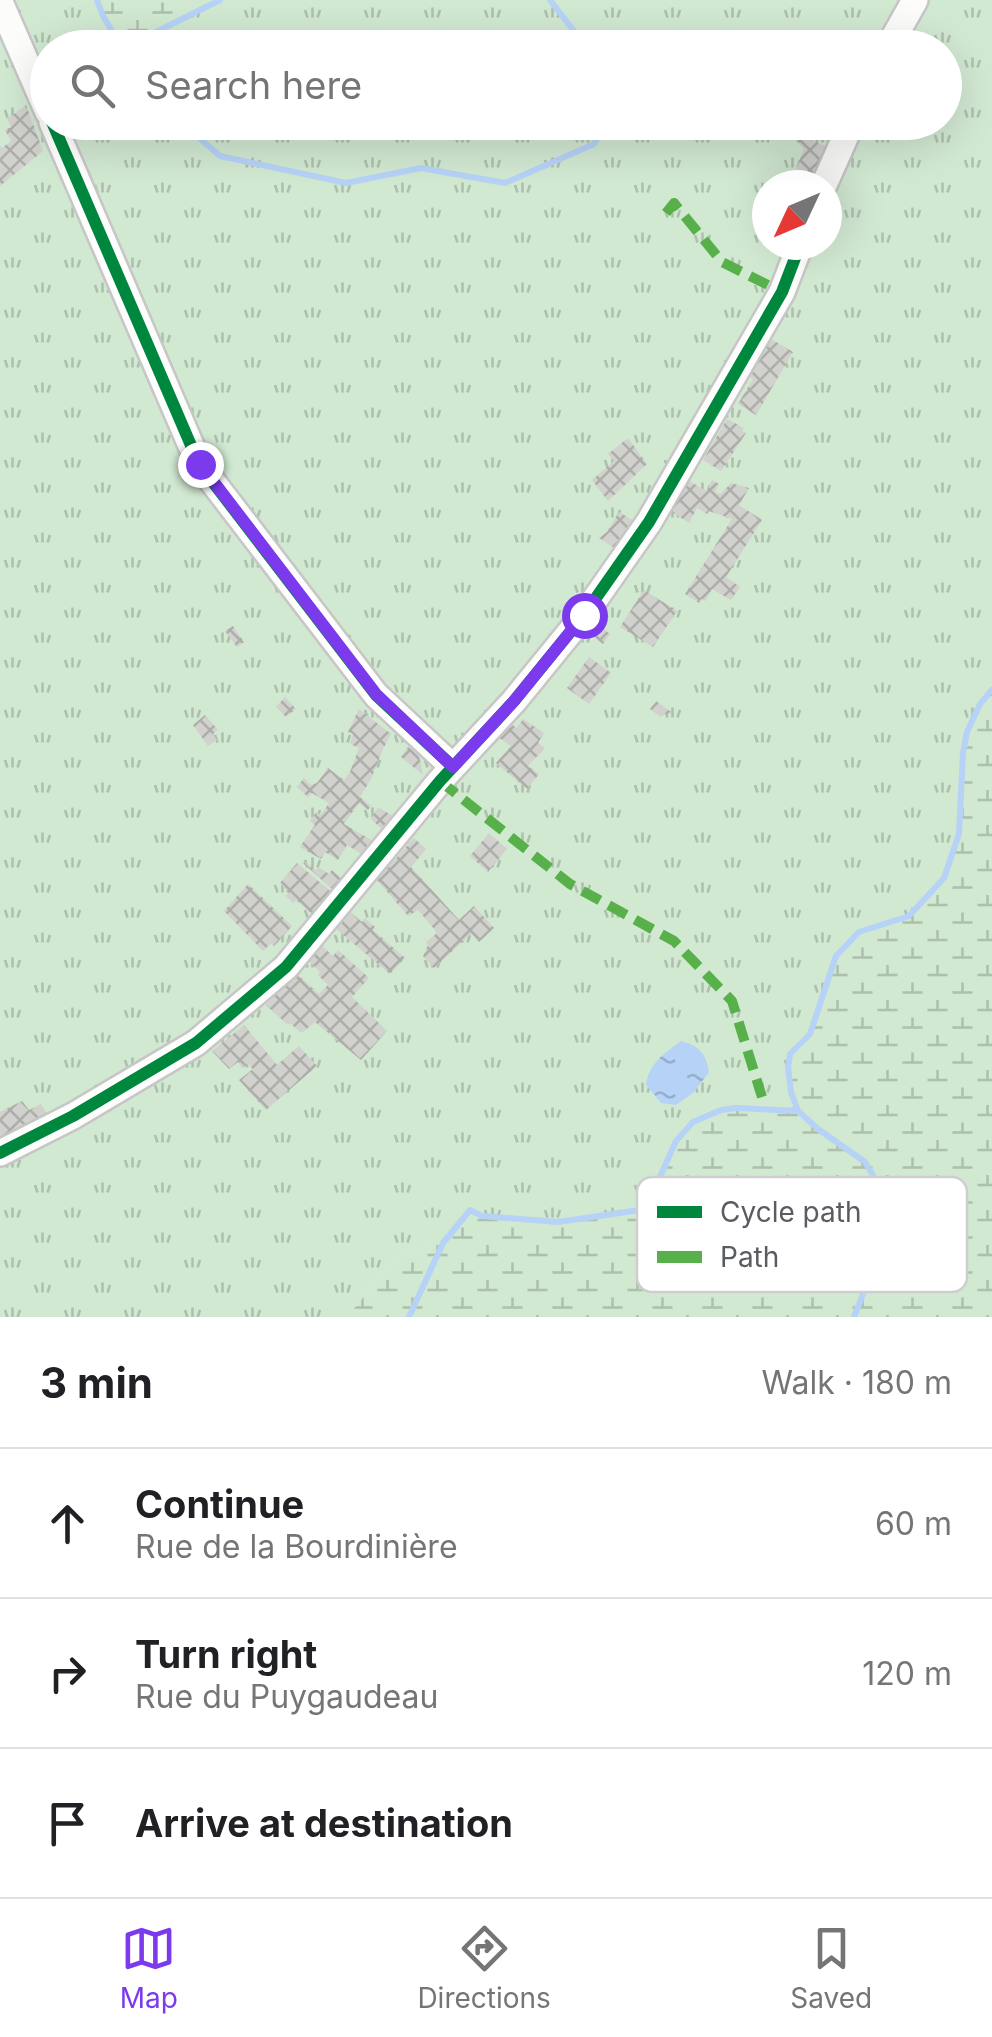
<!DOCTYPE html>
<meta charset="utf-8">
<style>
body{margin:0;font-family:Inter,sans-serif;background:#f6f6f6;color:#202124}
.compass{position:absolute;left:752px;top:170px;width:90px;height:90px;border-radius:50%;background:#fff;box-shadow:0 10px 40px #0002;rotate:226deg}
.stop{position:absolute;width:30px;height:30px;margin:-22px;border:8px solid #7c3aed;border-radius:50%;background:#fff}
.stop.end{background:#7c3aed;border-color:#fff;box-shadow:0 2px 10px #0008}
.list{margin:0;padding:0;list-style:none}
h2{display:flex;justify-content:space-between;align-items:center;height:130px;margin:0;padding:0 40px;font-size:42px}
h2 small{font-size:32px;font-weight:400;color:#757577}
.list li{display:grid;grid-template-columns:65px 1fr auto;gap:30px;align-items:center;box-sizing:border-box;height:150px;padding:0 40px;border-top:2px solid #e0e0e0}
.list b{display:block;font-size:38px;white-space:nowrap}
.list p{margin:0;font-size:32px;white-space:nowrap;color:#757577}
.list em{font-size:32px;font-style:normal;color:#757577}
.icon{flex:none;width:55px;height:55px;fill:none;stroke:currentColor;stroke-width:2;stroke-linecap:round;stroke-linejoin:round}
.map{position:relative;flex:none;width:992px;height:1317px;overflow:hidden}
.search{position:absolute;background:#fff;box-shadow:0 10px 40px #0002;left:30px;right:30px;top:30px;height:110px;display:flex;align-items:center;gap:25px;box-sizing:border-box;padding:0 35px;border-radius:55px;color:#757577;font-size:38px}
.sheet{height:580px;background:#fff}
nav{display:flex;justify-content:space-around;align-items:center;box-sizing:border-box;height:140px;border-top:2px solid #e0e0e0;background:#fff;font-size:28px;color:#757577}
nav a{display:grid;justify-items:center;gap:5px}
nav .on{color:#7c3aed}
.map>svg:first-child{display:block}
</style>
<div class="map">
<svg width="992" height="1317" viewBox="0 0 992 1317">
<defs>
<pattern id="grass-tufts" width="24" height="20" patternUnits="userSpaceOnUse" patternTransform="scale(2.5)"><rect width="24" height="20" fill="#d1e8d1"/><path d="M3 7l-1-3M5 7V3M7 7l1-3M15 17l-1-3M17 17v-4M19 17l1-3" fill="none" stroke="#adbfad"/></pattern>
<pattern id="wetland-marsh" width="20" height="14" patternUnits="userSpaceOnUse" patternTransform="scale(2.5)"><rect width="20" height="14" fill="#d1e8d1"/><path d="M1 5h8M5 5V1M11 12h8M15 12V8" fill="none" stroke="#adbfad"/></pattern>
<pattern id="water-ripples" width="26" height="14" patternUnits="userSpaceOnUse" patternTransform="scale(2.5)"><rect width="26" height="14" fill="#b6d2f7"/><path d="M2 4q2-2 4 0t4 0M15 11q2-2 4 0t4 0" fill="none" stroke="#97aecc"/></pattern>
<pattern id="building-cross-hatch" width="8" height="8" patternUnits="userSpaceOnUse" patternTransform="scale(2.5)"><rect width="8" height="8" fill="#d1d1cd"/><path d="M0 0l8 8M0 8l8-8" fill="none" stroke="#adadaa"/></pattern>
</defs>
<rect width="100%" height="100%" fill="#ebeae4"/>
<path fill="url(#grass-tufts)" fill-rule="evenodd" d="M0,0H97L103,16L122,47L48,48V122H944V48L124,47L220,0H992V690L980,704L967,732L963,754L959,834L944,878L909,916L859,932L836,956L810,1034L789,1055L798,1111L754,1107L659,1179L656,1194L640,1210L558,1222L482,1216L470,1211L443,1243L408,1253L386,1270L347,1317H0ZM767,185H827V245H767Z"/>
<path fill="url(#wetland-marsh)" d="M97,0H220L124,48L122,47L103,16Z
M992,690V1317H347L386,1270L408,1253L443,1243L470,1210L483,1216L558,1222L640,1210L656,1194L659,1179L676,1141L693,1122L721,1110L736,1108L798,1111L791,1092L788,1067L790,1054L810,1034L836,956L859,932L909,916L944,878L959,834L963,754L967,732L980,704Z"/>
<path fill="url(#water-ripples)" d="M681,1041C699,1046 706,1053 709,1072L694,1092L676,1105L661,1103L646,1085C648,1064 665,1053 681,1041Z"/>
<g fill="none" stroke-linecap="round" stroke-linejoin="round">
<path stroke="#b6d2f7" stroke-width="6" d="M97,0L103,16L122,48
M550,0L587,48
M124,48L220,0
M181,122L220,156L346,183L421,168L505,183L594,144L607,122
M798,1111L818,1129L865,1162L890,1204L881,1248L854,1317
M409,1317L443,1243L470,1210L482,1216L558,1222L640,1210L656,1194L659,1179L676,1141L693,1122L721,1110L736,1108L798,1111L791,1092L788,1067L790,1054L810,1034L836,956L859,932L909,916L944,878L959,834L963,753L967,732L980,704L992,690"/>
</g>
<path fill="url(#building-cross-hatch)" d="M26,105L43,151L0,186V145L2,148L11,141L5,130L11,127L7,119Z
M803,129L810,139L829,148L813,185H790L804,149L796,140Z
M771,339L793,352L756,415L738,404L753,379L750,377Z
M727,419L744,428L742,431L746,433L721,471L703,460Z
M628,438L647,464L608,501L592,480L614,461L608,454Z
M687,480L707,491L712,480L719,484L715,492L721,494L731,483L749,488L739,505L762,520L726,577L740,587L731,600L712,589L705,601L701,599L699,603L685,594L732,519L709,511L707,514L697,508L689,523L669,510Z
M619,512L634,521L616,549L599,538L607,532Z
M644,590L677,611L653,647L620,627Z
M596,623L610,634L603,644L589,633Z
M233,626L244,642L237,647L225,631Z
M589,657L611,673L589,704L567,688Z
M285,697L296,709L286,717L276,707Z
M656,701L671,712L668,715L665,713L661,717L650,709Z
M359,709L391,734L383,749L371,779L360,797L371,806L368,810L359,803L344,824L373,841L362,854L347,845L338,860L325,852L321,859L300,847L315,825L310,821L316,812L321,815L329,803L312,793L308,797L297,787L304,778L311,785L317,783L328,768L344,780L350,772L359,748L350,744L353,734L348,732Z
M205,715L218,730L213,734L217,740L208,746L193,725Z
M523,719L544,733L538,743L545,748L528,766L539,774L527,789L496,763L511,746L498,737L509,723L517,728Z
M408,747L419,755L423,775L401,757Z
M378,807L393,816L389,826L383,830L371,819Z
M489,833L507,849L488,872L470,856Z
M414,838L426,849L411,867L459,920L474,906L494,928L479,942L471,934L434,968L423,956L428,945L426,942L436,934L435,930L418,910L408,916L377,880Z
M305,862L316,870L318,867L329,874L332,870L341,878L332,889L303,863Z
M297,863L330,891L311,913L296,900L293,903L286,896L289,893L280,883Z
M248,884L292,926L274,946L271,943L263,951L224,911Z
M349,911L362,922L365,918L375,927L373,930L405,958L390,974L335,928Z
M322,946L333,956L338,950L369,978L352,997L387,1031L361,1060L315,1022L303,1032H300L290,1023L288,1025L266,1005L297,974L319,994L328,985L318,975L320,972L308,960Z
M244,1025L277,1065L299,1046L317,1066L266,1110L239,1080L253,1069L247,1063L245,1067L242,1068L238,1062L229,1069L212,1051Z
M22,1101L29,1110L41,1104L47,1114L0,1140V1112Z"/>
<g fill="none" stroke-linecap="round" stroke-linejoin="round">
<g stroke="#c7c6c6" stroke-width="30">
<path id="minor" d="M0,2L48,112
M888,48L915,0
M52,122L199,464L376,695L453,767
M824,185L852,122
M0,1153L73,1116L196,1043L286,967L440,781L514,701L584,615L649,522L782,292L800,245"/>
</g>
<use href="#minor" stroke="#fcfcfb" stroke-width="25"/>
<path stroke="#58b04a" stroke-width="10" stroke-dasharray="20 10" stroke-linecap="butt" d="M666,213L674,203L722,262L782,292
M440,781L570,884L674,941L732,1001L762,1097"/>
<g stroke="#fff" stroke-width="19">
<path id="cycleway" d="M52,122L199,464L376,695L453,767
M0,1153L73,1116L196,1043L286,967L440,781L514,701L584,615L649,522L782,292L800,245"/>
</g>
<use href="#cycleway" stroke="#00873e" stroke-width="12"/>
</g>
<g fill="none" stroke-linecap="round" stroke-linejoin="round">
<path stroke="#7c3aed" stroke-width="12" d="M200,464L376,694L453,767L514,701L584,615"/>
</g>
<rect x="637" y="1177" width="330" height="115" rx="15" fill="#fff" stroke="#ceced0" stroke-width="2.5"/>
<rect x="657" y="1206" width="45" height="12" fill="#00873e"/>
<rect x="657" y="1251" width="45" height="12" fill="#58b04a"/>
<g font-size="28" fill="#5a5c63">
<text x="720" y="1222">Cycle path</text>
<text x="720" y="1267">Path</text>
</g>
</svg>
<svg class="compass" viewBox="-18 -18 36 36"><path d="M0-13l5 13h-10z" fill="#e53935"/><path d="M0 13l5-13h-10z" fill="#757577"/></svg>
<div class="stop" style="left:584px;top:615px"></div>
<div class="stop end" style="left:200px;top:464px"></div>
<div class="search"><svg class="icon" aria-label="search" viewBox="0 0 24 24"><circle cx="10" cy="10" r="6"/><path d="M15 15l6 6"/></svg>Search here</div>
</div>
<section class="sheet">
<h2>3 min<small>Walk · 180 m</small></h2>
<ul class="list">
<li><svg class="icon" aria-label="ahead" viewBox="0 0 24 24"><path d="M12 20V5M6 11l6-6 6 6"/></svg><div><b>Continue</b><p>Rue de la Bourdinière</p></div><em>60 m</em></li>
<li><svg class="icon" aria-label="right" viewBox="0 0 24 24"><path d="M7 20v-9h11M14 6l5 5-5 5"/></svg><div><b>Turn right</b><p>Rue du Puygaudeau</p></div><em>120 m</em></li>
<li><svg class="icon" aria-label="arrive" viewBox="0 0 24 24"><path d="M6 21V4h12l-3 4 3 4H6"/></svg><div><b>Arrive at destination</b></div></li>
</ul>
</section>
<nav>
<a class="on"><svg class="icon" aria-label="map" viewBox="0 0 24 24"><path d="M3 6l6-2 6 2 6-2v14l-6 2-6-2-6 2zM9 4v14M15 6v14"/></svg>Map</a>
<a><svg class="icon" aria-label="directions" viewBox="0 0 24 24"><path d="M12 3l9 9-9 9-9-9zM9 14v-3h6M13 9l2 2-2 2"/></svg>Directions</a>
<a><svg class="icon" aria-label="saved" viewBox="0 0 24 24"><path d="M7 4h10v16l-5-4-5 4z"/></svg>Saved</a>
</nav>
